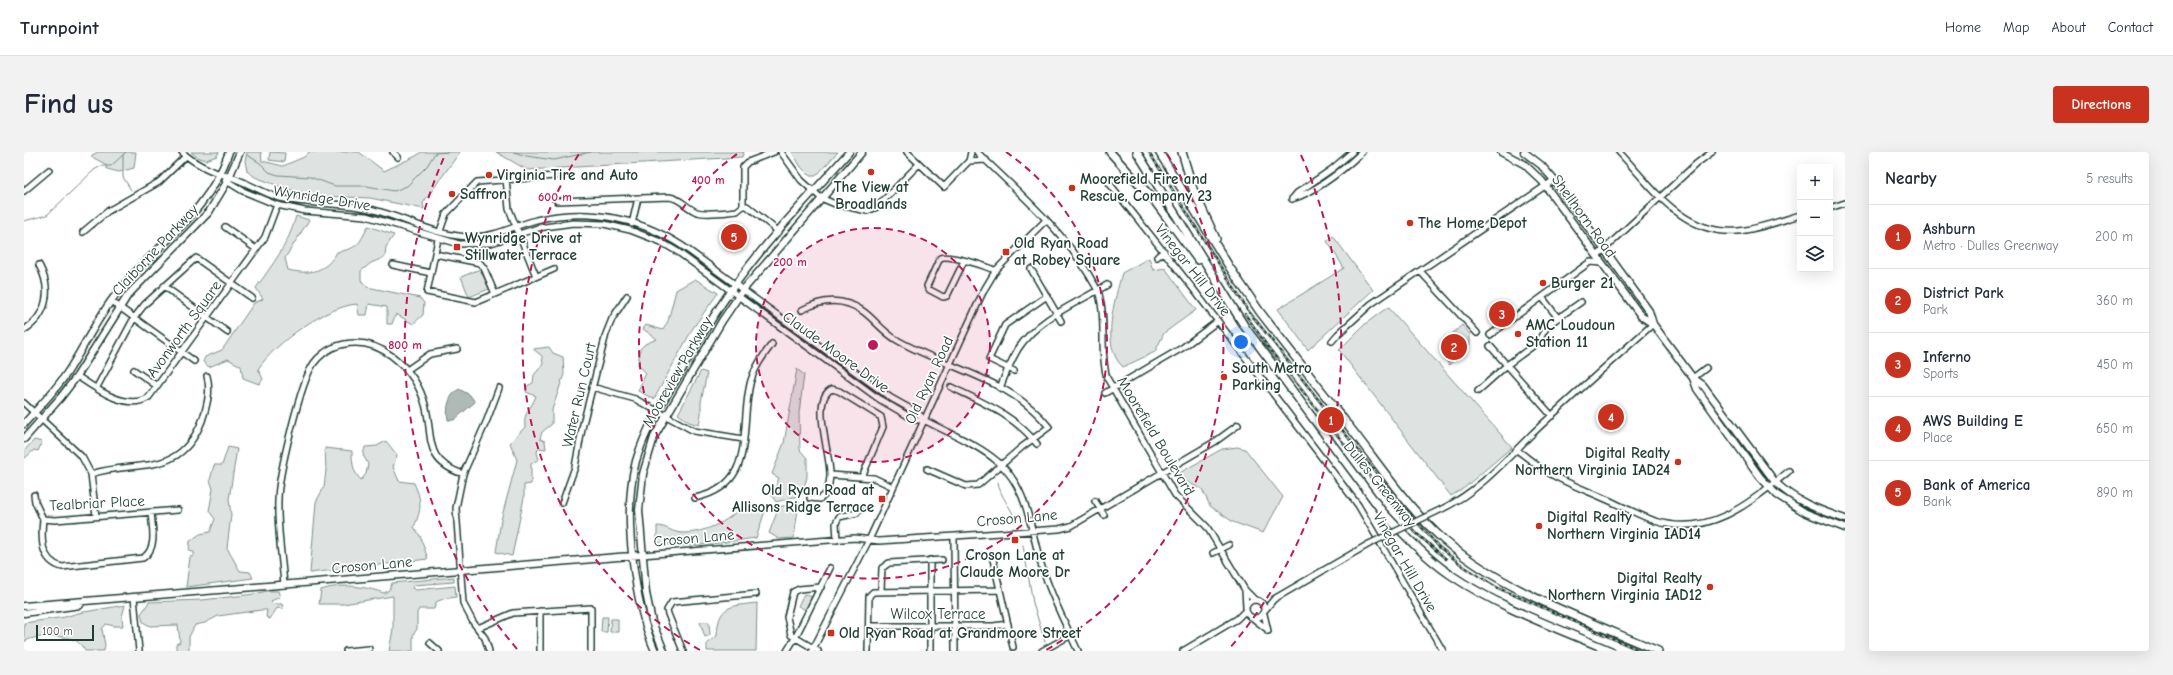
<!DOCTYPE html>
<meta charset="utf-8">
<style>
body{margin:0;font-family:"Comic Neue",sans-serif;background:#f2f2f3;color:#1f2937}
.controls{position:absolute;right:12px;top:12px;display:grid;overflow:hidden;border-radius:4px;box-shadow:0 4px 16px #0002}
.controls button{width:36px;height:36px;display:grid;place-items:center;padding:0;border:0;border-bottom:1px solid #e0e1e3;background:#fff;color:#1f2937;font:20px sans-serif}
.scale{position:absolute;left:12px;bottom:10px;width:58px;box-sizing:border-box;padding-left:4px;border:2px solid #1f3d34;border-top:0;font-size:11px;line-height:14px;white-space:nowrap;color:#1f3d34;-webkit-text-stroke:3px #fff;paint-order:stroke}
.you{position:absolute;left:1217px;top:190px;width:14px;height:14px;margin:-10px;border:3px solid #fff;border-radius:50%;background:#1a73e8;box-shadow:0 0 0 6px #1a73e833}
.badge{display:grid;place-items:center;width:26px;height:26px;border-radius:50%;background:#c8321e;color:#fff;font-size:13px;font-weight:700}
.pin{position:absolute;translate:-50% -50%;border:2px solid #fff;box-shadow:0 1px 4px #0006}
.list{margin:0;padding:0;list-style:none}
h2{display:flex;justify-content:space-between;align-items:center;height:52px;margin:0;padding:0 16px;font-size:17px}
h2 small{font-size:13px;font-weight:400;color:#747a83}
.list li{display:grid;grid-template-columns:26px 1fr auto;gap:12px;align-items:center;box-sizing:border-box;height:64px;padding:0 16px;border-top:1px solid #e0e1e3}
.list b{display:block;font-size:15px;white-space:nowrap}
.list p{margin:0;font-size:13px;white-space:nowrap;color:#747a83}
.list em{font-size:13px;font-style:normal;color:#747a83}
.icon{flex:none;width:22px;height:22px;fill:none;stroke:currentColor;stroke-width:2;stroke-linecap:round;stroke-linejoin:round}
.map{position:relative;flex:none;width:1821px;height:499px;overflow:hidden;border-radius:4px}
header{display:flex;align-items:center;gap:24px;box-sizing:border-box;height:56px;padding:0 20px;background:#fff;border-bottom:1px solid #e0e1e3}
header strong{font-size:19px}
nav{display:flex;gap:22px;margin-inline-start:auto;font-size:14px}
.intro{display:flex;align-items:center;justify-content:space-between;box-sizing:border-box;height:96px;padding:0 24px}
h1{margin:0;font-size:28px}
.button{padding:10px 18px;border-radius:4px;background:#c8321e;color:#fff;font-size:14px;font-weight:700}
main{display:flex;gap:24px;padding:0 24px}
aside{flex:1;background:#fff;border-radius:4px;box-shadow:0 4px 16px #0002}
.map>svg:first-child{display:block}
</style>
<header>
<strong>Turnpoint</strong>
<nav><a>Home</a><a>Map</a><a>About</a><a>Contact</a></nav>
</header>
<div class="intro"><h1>Find us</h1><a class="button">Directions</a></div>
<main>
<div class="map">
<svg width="1821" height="499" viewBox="0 0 1821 499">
<rect width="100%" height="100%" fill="#fff"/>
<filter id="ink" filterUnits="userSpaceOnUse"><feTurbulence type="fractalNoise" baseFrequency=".025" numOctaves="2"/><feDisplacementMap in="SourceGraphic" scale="8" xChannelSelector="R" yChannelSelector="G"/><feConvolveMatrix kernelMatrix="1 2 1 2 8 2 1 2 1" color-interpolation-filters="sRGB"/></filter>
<g filter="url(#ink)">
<path fill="#dee3e2" stroke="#7e908b" d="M74,0H112L110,16L95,20L83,17L81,12L68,5V3Z
M167,0H195L193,4L182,8L173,5Z
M223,0H237L238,9L259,14L280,5L285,0H335L360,19L392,4L397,0H436L399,51L400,57L346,46L294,44L260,36L231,25L223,19L221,9Z
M246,0L261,1L260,10L245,8Z
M472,0H720L718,5L503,18Z
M768,0H814L792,24H786L777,15Z
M272,64L285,68L261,106L264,118C286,123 302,120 313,100C334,96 335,93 344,74L370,83L362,95L361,105L347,111L337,119V128L343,135L396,146L400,151L399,163L389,172L372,162L368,172H363V155L345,152L343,163H335L333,152C301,155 252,190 234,217L239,227L235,232L219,226L217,214L204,207L185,215L179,210L181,205L198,198L230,151L239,147L232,136C248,113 265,92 272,64Z
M1309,84L1349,138L1284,198L1254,157L1320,116L1303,89Z
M1125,106L1129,118L1141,116L1172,158L1140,181L1131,200L1099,215C1076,194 1091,147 1098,121Z
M456,117L465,137L445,145L437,125Z
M671,127L694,141L669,176L630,247L614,239L622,221L614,213L616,197L621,192L633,187L619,177L622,173L639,178L644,169L652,138Z
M1364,155L1488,295L1440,336L1427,344L1315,198L1341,172Z
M1438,173L1446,182V193L1425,213L1416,196L1417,192Z
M525,195L529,201L539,205L540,222L528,258V272L518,280L516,287L521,289L522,297L514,296L513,301L515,307L507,312V332L500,333V346L488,404L472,400L477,368L493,308L486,291L501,275C499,259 507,258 512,244L502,240L503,234L509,231L510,223L519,212L518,204L509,197Z
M773,217L780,223L775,261L776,298L783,306V325L778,343L752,350L748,344L755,326L748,322L760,291Z
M677,219L683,221L677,250V262L675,273L665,270L654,262Z
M10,288L18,290L14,299L10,298L0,307V299Z
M362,289L373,303L369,315L375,329L390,331C398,349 398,356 390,375L396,384L404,407L286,421L292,350L300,335L302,318L301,296L328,299C328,311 329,320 337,328L342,322L344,312L339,303L341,295L353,294Z
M204,295L213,297L205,347L207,363L203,396L216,419L226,420L229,426L162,435L166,405L170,404V400L165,399L166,389L176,382L186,380L191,367L185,359L189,337L186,328L190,313H198Z
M1213,295L1221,297L1259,345L1239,381L1209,370L1186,354L1178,337L1150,324L1198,297Z
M721,349L742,356L732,386C707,389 655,399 633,390V374C643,374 648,381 659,381C681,381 710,368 721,349Z
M775,350L770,386L755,387L745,381L755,355Z
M430,425V430L390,433L388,436L392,438L431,434L432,445L419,447L412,450L410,457H395L393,461V477L389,483V499H365L369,477V444L319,452H295L297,438C318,431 340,434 360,441L365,438L368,431Z
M242,439H254L256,445L247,449L250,452H258L259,457L253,456L246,467L242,465L243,458H237L194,464L181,471L171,473L165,485V499H152V492L156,490L154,473L126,474L119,470L117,462L125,450L178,448L231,442Z
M780,442L788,445L782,458L774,454Z
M733,451L732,499H683V491L693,484C694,453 706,454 733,451Z
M101,453L98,465L99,474H90L82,472L78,477L81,493L80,499H61C59,495 54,489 50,488C40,483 8,483 0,490V471L41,465L54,461Z
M578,465H584L583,480H577Z
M587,467H594V480H586Z
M676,470H685L686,483L681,485Z"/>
<path fill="#afbab7" stroke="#758883" d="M435,237L446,243L451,250L430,268H424C422,257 424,243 435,237Z"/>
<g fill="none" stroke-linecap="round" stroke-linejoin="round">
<path stroke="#758883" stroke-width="1" d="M490,0L502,4L530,8L567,0
M99,3V25L107,38
M223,3L236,11L245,20L254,23L286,25L311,34H343L370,39L383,34L403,14L411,1L424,0
M0,69L23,63L70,18L77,14H87L102,0
M974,330C976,346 988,355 992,370
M999,393L1009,451L1021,490"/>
<g stroke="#1f3d34" stroke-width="8">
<path id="minor" d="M158,0C172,13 188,20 206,25C223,30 238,41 256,46C286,53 316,50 346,57C380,65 413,85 448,85C471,85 490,74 512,68C567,55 622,67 667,100L867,246L894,261L900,268C924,281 952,291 974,310C1004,336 1006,376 1017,412C1026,442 1041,471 1054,499
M369,0L374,5
M757,0L777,28L797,46L811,52L843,59L853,55L895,12
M883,0L920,35L945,9L947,0
M953,0C992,38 1037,76 1065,123C1068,129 1073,135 1075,142C1083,169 1075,198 1083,226L1151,343L1183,375L1221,438L1231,448
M1595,0C1628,35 1659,84 1714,79C1735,77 1756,69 1776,63
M945,9L962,8
M482,27L485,57L512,124
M201,28L219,39L253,53L281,59L342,64L435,92L467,91L514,76L549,71L580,72L606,78L637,90L654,100L855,247L891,268H900
M1085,31L1167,134L1334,353L1419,499
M0,39L25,18
M1268,47C1294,39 1318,19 1338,0
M1268,47L1273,41L1308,17L1328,0
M533,49L645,45C657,46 662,56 673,60C683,63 702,60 713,59L719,54H723L755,80
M719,54V15L724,10L750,0
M1806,56L1821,51
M608,72L614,46
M201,75L232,97
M416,79L422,62L453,30L531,24
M59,80L84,59L135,30L162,4
M414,87L403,140L452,150L530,117
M411,102L456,111L460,116L471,142
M1573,104L1672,12L1688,0
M1133,105L1140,99
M940,109L923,144L919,145L904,137L903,134L916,106C924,102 963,114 972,119
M369,113L407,121
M1007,117L1037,169
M1396,119L1453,181
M140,134L203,180
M1518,145L1534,166
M87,149L170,209
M778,158C793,150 808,146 825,152C845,158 855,178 873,188C923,217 988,227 1025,275L998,295L954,333L942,334L903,317
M0,178C24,163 28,137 15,113
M1466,183L1566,110L1578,111
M1308,189L1314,182L1347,152L1530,28
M1466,194L1528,264
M110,218L133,234
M383,218L406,202L433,197
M990,219L965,207L981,173L1023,144
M53,224C71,236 103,260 125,245L241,85L253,53
M1669,226L1682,216
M73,235L110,166L121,152L172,106L228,146
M568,235L611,247L670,279L719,287
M927,235C960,251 990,263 1013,292
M976,236C981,223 987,209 994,197C1014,166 1053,151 1083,133
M1454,239L1483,213L1513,191L1524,173L1557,150
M1081,241L1158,196L1194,169
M0,251L58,305L67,322L72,364
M1493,298C1504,306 1514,315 1525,321C1544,332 1564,339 1584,348C1599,355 1615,363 1631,369C1685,386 1726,351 1765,319
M67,322C113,307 155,327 178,269C183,254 187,239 183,224
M806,323L850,326L869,335
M10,343L11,350L19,367L31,368L154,358
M671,346C733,333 715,280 726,232C730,216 739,204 748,192
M786,346L796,347L803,341C804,335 806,329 806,323C807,303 786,247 808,237L815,239L857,265L859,275L838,325
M1071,349L1080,363
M538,351L551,315L559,272L582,182L588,167L603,144
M1418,357C1455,339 1481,309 1509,281C1548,244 1589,208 1629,172
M19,367C17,386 16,409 38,415L119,406C134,396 128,376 127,360
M930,385L931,499
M813,388L812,371L815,365L833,361L836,356
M1189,401L1205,393
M618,403L831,386L855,389L1035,377L1047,374L1192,289L1214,273
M968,403L989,495
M260,433C258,405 253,376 254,348C254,325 277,228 290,211C300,198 315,191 332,191C345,191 357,196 368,204C385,217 397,235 402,256C409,287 400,309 439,322
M857,438L858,416L865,411L918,408
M1221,438L1222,455
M110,445L115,499
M1222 457a9 9 0 1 1 18 0a9 9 0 1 1-18 0Z
M1241,458L1250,447L1345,392
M516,459V499
M1240,462L1244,479
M1230,467L1243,477
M845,474H969L984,472
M454,476L489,461L567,456V499
M406,491L415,499
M322,499L345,497
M465,499L461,486L449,470L439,451L432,356L439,322L463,268L475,236
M659,499L644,462L643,458L648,450L732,442
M763,499L771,486L806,416
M788,499L845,388L960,138L972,118L1021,69
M794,499L767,483L763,465L769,440L775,437L797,435
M844,499L845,444L849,440L976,438
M906,499V408
M1018,499L1047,483
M1159,499L1213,467L1222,458"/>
</g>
<g stroke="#1f3d34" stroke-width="9">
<path id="major" d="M1477,0L1500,12L1518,29L1617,164L1629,172L1669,226L1679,233L1751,330C1772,350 1795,358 1821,367
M1500,0L1517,13L1530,28L1625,159L1629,172
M1669,226L1673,237L1736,325L1753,343L1782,361L1821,376
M0,272C15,255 30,240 43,221C60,195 73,166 93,141C132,92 184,63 205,0
M0,287L37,245L53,224L104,143L185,60L203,30L216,0
M0,454L618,403
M0,461L56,453
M631,499C610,451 598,360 612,309C621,278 638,250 655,223C674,189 693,156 716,126C749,81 789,41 825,0
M640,499L628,470L622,441L615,358L619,322L630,285L698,169L719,138L838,0"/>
</g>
<g stroke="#1f3d34" stroke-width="10">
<path id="highway" d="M1086,0L1129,47L1174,108
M1113,0L1221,175L1358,359C1379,382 1401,405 1427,423C1476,456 1533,476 1587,499
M1135,0L1206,116L1236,160L1321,269
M1158,0L1169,37L1192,87
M1324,273C1355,312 1383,356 1421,389C1477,438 1565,469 1634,499"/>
</g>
<use href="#minor" stroke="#fff" stroke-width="5"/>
<use href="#major" stroke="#fff" stroke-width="6"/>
<use href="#highway" stroke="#fff" stroke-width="7"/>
<g stroke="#1f3d34" stroke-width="2.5">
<path id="rail" d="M1125,0L1223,157L1375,350L1415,395L1439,414L1474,436L1617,499
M1221,162L1244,195L1369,354L1391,380L1422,407"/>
</g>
<use href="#rail" stroke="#fff" stroke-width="1" stroke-dasharray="3" stroke-linecap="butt"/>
<g stroke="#1f3d34" stroke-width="8" stroke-linecap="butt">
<path id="minor-bridge" d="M1345,392L1418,357"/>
</g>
<use href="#minor-bridge" stroke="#fff" stroke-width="5"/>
</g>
</g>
<circle cx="849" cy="193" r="117" fill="#c2185b" fill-opacity=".12"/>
<g fill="none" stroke="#c2185b" stroke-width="2" stroke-dasharray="7 5">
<circle cx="849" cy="193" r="117"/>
<path d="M982 0A234 234 0 1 1 716 0"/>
<path d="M676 498A351 351 0 0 1 555 2M1143 2A351 351 0 0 1 1022 498"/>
<path d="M493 497A468 468 0 0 1 421 3M1277 3A468 468 0 0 1 1205 497"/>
</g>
<g fill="#c8321e" stroke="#fff" stroke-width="1.5">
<circle cx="847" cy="20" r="4"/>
<circle cx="465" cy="23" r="4"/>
<circle cx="1048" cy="36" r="4"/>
<circle cx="428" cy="42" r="4"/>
<circle cx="1386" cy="71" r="4"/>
<rect x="429" y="91" width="8" height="8" rx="2"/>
<rect x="978" y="96" width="8" height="8" rx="2"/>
<circle cx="1519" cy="131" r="4"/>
<circle cx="1494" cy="182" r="4"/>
<circle cx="1200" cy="225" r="4"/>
<circle cx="1654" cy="310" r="4"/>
<rect x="854" y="343" width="8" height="8" rx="2"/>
<circle cx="1515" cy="374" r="4"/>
<rect x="987" y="384" width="8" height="8" rx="2"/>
<circle cx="1686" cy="435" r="4"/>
<rect x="803" y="477" width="8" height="8" rx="2"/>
</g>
<g text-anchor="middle" stroke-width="3.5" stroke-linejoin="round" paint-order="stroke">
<g font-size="15" font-weight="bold" fill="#1f3d34" stroke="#fff" text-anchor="start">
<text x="473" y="28">Virginia Tire and Auto</text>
<text x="1056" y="32">Moorefield Fire and<tspan x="1056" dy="17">Rescue, Company 23</tspan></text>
<text x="847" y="40" text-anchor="middle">The View at<tspan x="847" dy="17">Broadlands</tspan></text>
<text x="436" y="47">Saffron</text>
<text x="1394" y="76">The Home Depot</text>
<text x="441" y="91">Wynridge Drive at<tspan x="441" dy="17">Stillwater Terrace</tspan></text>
<text x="990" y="96">Old Ryan Road<tspan x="990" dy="17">at Robey Square</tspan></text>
<text x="1527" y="136">Burger 21</text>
<text x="1502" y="178">AMC Loudoun<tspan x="1502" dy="17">Station 11</tspan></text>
<text x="1208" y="221">South Metro<tspan x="1208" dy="17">Parking</tspan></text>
<text x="1646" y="306" text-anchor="end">Digital Realty<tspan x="1646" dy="17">Northern Virginia IAD24</tspan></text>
<text x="850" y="343" text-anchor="end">Old Ryan Road at<tspan x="850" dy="17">Allisons Ridge Terrace</tspan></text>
<text x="1523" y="370">Digital Realty<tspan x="1523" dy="17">Northern Virginia IAD14</tspan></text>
<text x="991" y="408" text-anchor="middle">Croson Lane at<tspan x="991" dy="17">Claude Moore Dr</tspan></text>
<text x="1678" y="431" text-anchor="end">Digital Realty<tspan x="1678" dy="17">Northern Virginia IAD12</tspan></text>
<text x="815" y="486">Old Ryan Road at Grandmoore Street</text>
</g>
<g font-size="15" fill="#1f3d34" stroke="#fff">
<text transform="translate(298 46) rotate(9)" y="5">Wynridge Drive</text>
<text transform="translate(1560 64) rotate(54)" y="5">Shellhorn Road</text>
<text transform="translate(131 98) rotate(-47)" y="5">Claiborne Parkway</text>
<text transform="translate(1169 118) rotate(52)" y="5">Vinegar Hill Drive</text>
<text transform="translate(160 177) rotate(-54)" y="5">Avonworth Square</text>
<text transform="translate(812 200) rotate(36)" y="5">Claude Moore Drive</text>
<text transform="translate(653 220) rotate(-60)" y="5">Mooreview Parkway</text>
<text transform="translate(905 228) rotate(-65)" y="5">Old Ryan Road</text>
<text transform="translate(555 243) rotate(-77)" y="5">Water Run Court</text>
<text transform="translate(1132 284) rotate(59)" y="5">Moorefield Boulevard</text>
<text transform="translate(1356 332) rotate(51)" y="5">Dulles Greenway</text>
<text transform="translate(73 351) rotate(-3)" y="5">Tealbriar Place</text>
<text transform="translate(993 366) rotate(-5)" y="5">Croson Lane</text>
<text transform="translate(670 386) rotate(-5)" y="5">Croson Lane</text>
<text transform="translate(1381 410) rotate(60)" y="5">Vinegar Hill Drive</text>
<text transform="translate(348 413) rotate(-5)" y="5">Croson Lane</text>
<text x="914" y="467">Wilcox Terrace</text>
</g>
</g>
<circle cx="849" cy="193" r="6" fill="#c2185b" stroke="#fff" stroke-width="2"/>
<g font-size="12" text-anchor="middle" font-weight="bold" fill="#c2185b" stroke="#fff" stroke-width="3.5" stroke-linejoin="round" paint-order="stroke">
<text x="684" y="32">400 m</text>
<text x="531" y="49">600 m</text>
<text x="766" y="114">200 m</text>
<text x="381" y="197">800 m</text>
</g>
</svg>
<div class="controls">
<button>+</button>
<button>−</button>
<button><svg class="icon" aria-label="layers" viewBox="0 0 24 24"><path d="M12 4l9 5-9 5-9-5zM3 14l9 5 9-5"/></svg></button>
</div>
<div class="scale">100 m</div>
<div class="you"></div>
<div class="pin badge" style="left:1307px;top:268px">1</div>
<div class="pin badge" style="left:1430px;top:195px">2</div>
<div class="pin badge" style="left:1478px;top:162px">3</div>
<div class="pin badge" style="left:1587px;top:265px">4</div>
<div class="pin badge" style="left:710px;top:85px">5</div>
</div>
<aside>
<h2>Nearby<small>5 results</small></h2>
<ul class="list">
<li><span class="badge">1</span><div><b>Ashburn</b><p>Metro · Dulles Greenway</p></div><em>200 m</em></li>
<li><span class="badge">2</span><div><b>District Park</b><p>Park</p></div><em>360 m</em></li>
<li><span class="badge">3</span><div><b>Inferno</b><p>Sports</p></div><em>450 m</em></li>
<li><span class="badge">4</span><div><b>AWS Building E</b><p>Place</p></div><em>650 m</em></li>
<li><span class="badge">5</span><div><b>Bank of America</b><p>Bank</p></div><em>890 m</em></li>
</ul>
</aside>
</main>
